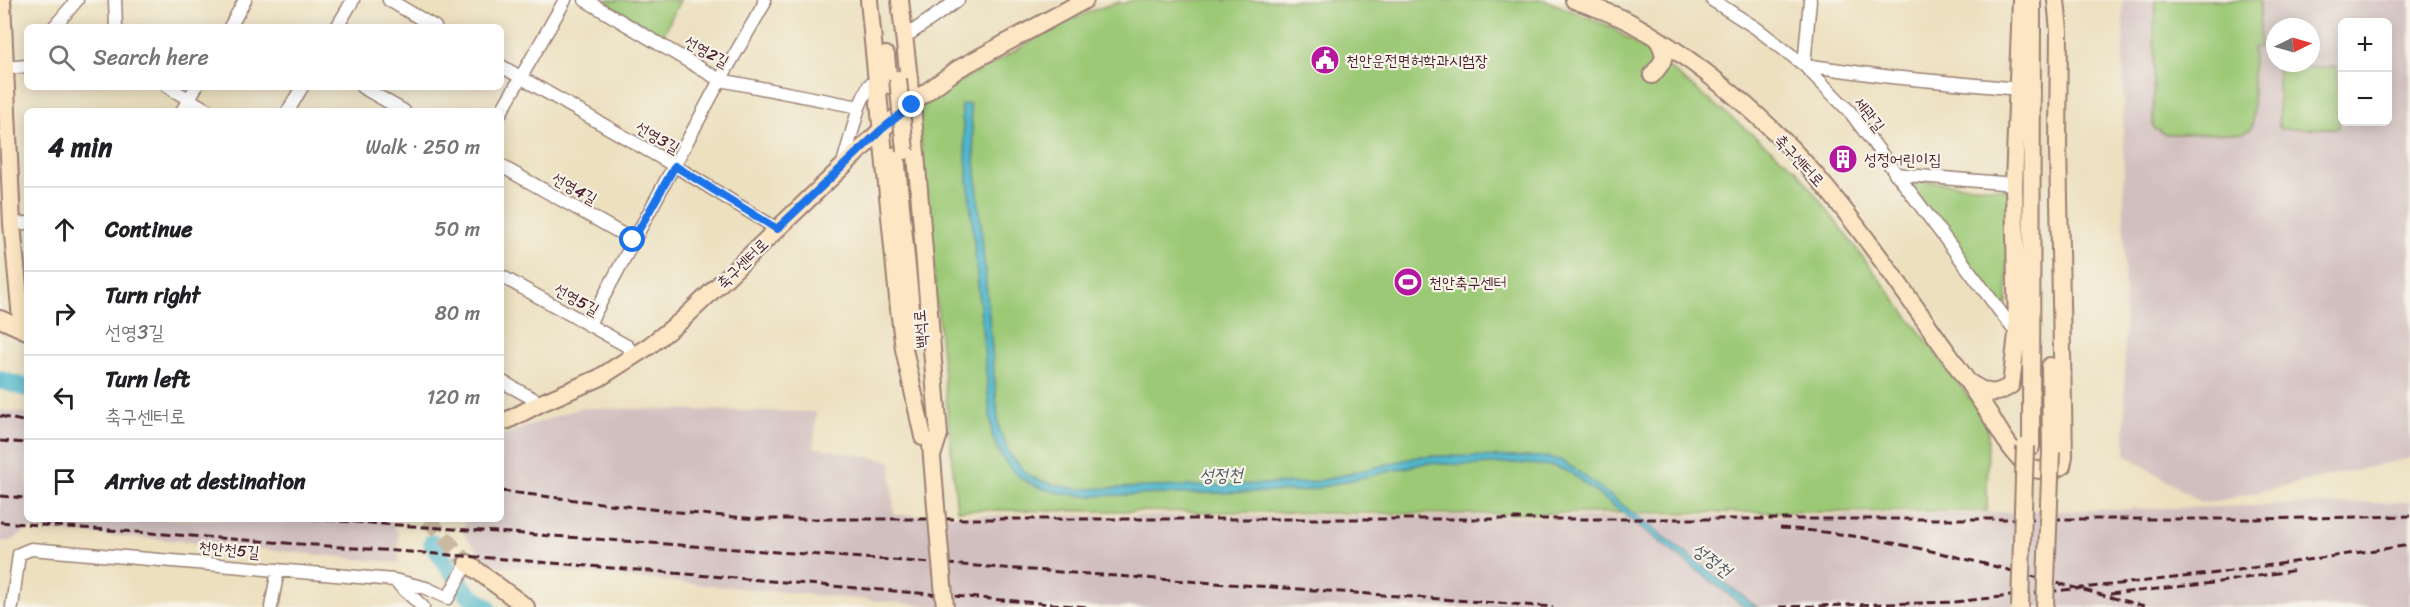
<!DOCTYPE html>
<meta charset="utf-8">
<style>
body{margin:0;font-family:Sriracha,"Poor Story",sans-serif;background:#f6f6f6;color:#202124}
.controls{position:absolute;right:18px;top:18px;display:grid;overflow:hidden;border-radius:9px;box-shadow:0 3px 15px #0003}
.controls button{width:54px;height:54px;display:grid;place-items:center;padding:0;border:0;border-bottom:2px solid #e0e0e0;background:#fff;color:#202124;font:30px sans-serif}
.compass{position:absolute;left:2266px;top:18px;width:54px;height:54px;border-radius:50%;background:#fff;box-shadow:0 3px 15px #0003;rotate:85deg}
.stop{position:absolute;width:18px;height:18px;margin:-14px;border:4px solid #1a73e8;border-radius:50%;background:#fff}
.stop.end{background:#1a73e8;border-color:#fff;box-shadow:0 2px 6px #0008}
.list{margin:0;padding:0;list-style:none}
h2{display:flex;justify-content:space-between;align-items:center;height:78px;margin:0;padding:0 24px;font-size:26px}
h2 small{font-size:20px;font-weight:400;color:#757577}
.list li{display:grid;grid-template-columns:39px 1fr auto;gap:18px;align-items:center;box-sizing:border-box;height:84px;padding:0 24px;border-top:2px solid #e0e0e0}
.list b{display:block;font-size:22px;white-space:nowrap}
.list p{margin:0;font-size:20px;white-space:nowrap;color:#757577}
.list em{font-size:20px;font-style:normal;color:#757577}
.icon{flex:none;width:33px;height:33px;fill:none;stroke:currentColor;stroke-width:2;stroke-linecap:round;stroke-linejoin:round}
.map{position:relative;flex:none;width:2410px;height:607px;overflow:hidden}
.search{position:absolute;background:#fff;box-shadow:0 3px 15px #0003;left:24px;top:24px;width:480px;height:66px;display:flex;align-items:center;gap:15px;box-sizing:border-box;padding:0 21px;border-radius:9px;color:#757577;font-size:22px}
.panel{position:absolute;background:#fff;box-shadow:0 3px 15px #0003;left:24px;top:108px;width:480px;height:414px;border-radius:9px}
.map>svg:first-child{display:block}
</style>
<div class="map">
<svg width="2410" height="607" viewBox="0 0 2410 607">
<rect width="100%" height="100%" fill="#f7f3e8"/>
<filter id="ink" filterUnits="userSpaceOnUse"><feTurbulence type="fractalNoise" baseFrequency=".0167" numOctaves="2"/><feDisplacementMap in="SourceGraphic" scale="12" xChannelSelector="R" yChannelSelector="G"/><feConvolveMatrix kernelMatrix="1 2 1 2 8 2 1 2 1" color-interpolation-filters="sRGB"/></filter>
<filter id="wash" filterUnits="userSpaceOnUse"><feTurbulence type="fractalNoise" baseFrequency=".008" numOctaves="4" result="noise"/><feDisplacementMap in="SourceGraphic" scale="24" xChannelSelector="R" yChannelSelector="G"/><feGaussianBlur stdDeviation="1.35" result="paint"/><feColorMatrix in="noise" values="0 0 0 0 0 0 0 0 0 0 0 0 0 0 0 0 0 1.4 0 .05"/><feComposite in="paint" operator="in"/></filter>
<g filter="url(#wash)">
<rect width="100%" height="100%" fill="#ece0bf"/>
<path fill="#d1bfbf" fill-rule="evenodd" d="M2123,0H2410V458L2208,503L2201,502L2125,454ZM2342,22H2388V122H2342ZM2275,27H2311V63H2275Z
M580,408L816,412L814,447L891,461L894,515L1633,517L1897,515L2410,502V607H944L490,565L464,535V519H501V436Z
M0,410L27,413V519H387L398,533L399,563L180,541L29,529L11,541H0Z"/>
<path fill="#9cc976" stroke="#737450" stroke-width="1.5" d="M601,0H680L663,36Z
M1132,0H1545L1609,26L1650,53L1796,169L1988,422L1987,511L1468,514L957,510L917,101C937,91 957,83 976,73C1023,48 1067,15 1120,2L1123,4Z
M2155,0H2260V47L2253,48V122L2251,128L2243,133L2164,134L2155,129L2153,124Z
M2337,67L2339,128L2279,129L2278,68Z
M1921,181L2007,189L2009,194L2007,302L2005,307L1999,306L1913,190L1917,182Z"/>
<path fill="#4eb7cc" stroke="#4c6b7c" stroke-width="1.5" d="M970,104L999,429L1010,455L1029,476L1047,483L1078,489L1300,483L1319,481L1421,456L1543,457L1560,460L1575,469L1757,607H1745L1569,472L1553,466L1514,463L1470,465L1426,463L1304,491L1086,496C1038,491 1009,484 992,435L961,105Z"/>
<g fill="none" stroke-linecap="round" stroke-linejoin="round">
<path stroke="#4eb7cc" stroke-width="18" d="M0,380L27,388
M432,543L468,594L487,607"/>
</g>
</g>
<g filter="url(#ink)">
<g fill="none" stroke-linecap="round" stroke-linejoin="round">
<path stroke="#ccb9a1" stroke-width="16" stroke-dasharray="16 8" stroke-linecap="butt" d="M428,519L467,563"/>
<g stroke="#9b8075" stroke-width="15">
<path id="street" d="M115,0L116,27
M389,0L435,27
M585,0L720,80L859,107
M1712,0L1756,28L1804,65L1850,112L2017,334
M1810,0L1804,65L1891,77L2019,89
M54,27L77,0
M230,27L245,0
M337,27L353,0
M905,37L958,0
M501,66L675,166L777,229
M5,68L27,66
M168,87L209,111
M362,87L404,111
M182,111L196,87
M288,111L302,87
M501,112L565,0
M501,166L633,240
M842,167L859,107L869,85
M1895,174L2014,184
M12,224L27,223
M501,276L627,346L634,355
M589,324L720,80L764,4V0
M501,381L541,403
M397,583L423,607
M12,607L19,554L31,549L394,580L426,588L448,598L467,563
M271,607L278,570"/>
</g>
<g stroke="#9b8075" stroke-width="20">
<path id="secondary" d="M2,0L12,224L22,329
M869,0L899,309L904,349L923,437
M900,0L912,105L939,434L932,456
M1574,0C1594,7 1615,14 1633,24C1697,60 1770,121 1817,177C1864,232 1905,293 1947,352C1962,373 1976,394 1990,415C2000,432 2010,449 2024,463C2033,472 2051,472 2062,466L2064,456L2058,146L2059,31L2056,0
M886,55L889,85
M1652,75C1665,60 1667,57 1658,40
M896,155L914,339
M0,319L27,331
M2050,366L2051,452
M1970,383C1985,393 1995,397 2011,385L2017,334L2014,184L2021,0
M501,421L508,420L541,403L599,378L649,346L682,320L881,130L921,96L958,69L1085,0
M931,445L936,507
M2031,447L2032,0
M467,563L526,607"/>
</g>
<use href="#street" stroke="#fff" stroke-width="12"/>
<use href="#secondary" stroke="#fce6c4" stroke-width="16"/>
<path stroke="#4a1f2b" stroke-width="3" stroke-dasharray="9 4.5" stroke-linecap="butt" d="M0,416L27,422
M0,441L27,443
M501,491L667,511L757,519H2256L2410,516
M0,496L27,498
M313,519L1553,607
M0,522L491,558L1088,607
M1780,528C1907,536 2027,577 2149,607
M2110,594L2213,583L2297,570
M1779,607L1955,602L2210,574L2410,545"/>
<g stroke="#9b8075" stroke-width="20" stroke-linecap="butt">
<path id="secondary-bridge" d="M898,79L905,151
M936,507L945,607
M2020,607L2025,446
M2045,607L2051,452"/>
</g>
<use href="#secondary-bridge" stroke="#fce6c4" stroke-width="16"/>
</g>
</g>
<g fill="none" stroke-linecap="round" stroke-linejoin="round" filter="url(#ink)">
<path stroke="#1a73e8" stroke-width="8" d="M633,240L675,166L777,229L881,130L912,105"/>
</g>
<defs>
<g id="civic-disc" transform="scale(1.5)"><circle r="9.5" fill="#b5179e" stroke="#f7f3e8"/><path d="M-.6-6.5H3V-4.5H.6V-3L4-1V1h2V6H-6V1h2V-1L-.6-3ZM-1.2 2.5V6h2.4V2.5Z" fill="#fff"/></g>
<g id="building-disc" transform="scale(1.5)"><circle r="9.5" fill="#b5179e" stroke="#f7f3e8"/><path d="M-4-6H4V6H1V3H-1V6H-4ZM-2.5-4.3h1.7v1.8h-1.7ZM.8-4.3h1.7v1.8H.8ZM-2.5-1h1.7V.8h-1.7ZM.8-1h1.7V.8H.8Z" fill="#fff"/></g>
<g id="stadium-disc" transform="scale(1.5)"><circle r="9.5" fill="#b5179e" stroke="#f7f3e8"/><path d="M0-5a6.5 5 0 1 0 0 10a6.5 5 0 1 0 0-10ZM-3.5-1.8h7v3.6h-7Z" fill="#fff"/></g>
</defs>
<g fill-rule="evenodd">
<use href="#civic-disc" x="1325" y="60"/>
<use href="#building-disc" x="1843" y="159"/>
<use href="#stadium-disc" x="1408" y="282"/>
</g>
<g text-anchor="middle" stroke-width="4.5" stroke-linejoin="round" paint-order="stroke">
<g font-size="16" fill="#4a1f2b" stroke="#f7f3e8">
<text transform="translate(707 51) rotate(29)" y="6">선영2길</text>
<text transform="translate(1870 114) rotate(52)" y="6">세관길</text>
<text transform="translate(658 137) rotate(30)" y="6">선영3길</text>
<text transform="translate(1800 160) rotate(47)" y="6">축구센터로</text>
<text transform="translate(575 188) rotate(29)" y="6">선영4길</text>
<text transform="translate(742 263) rotate(-44)" y="6">축구센터로</text>
<text transform="translate(577 299) rotate(29)" y="6">선영5길</text>
<text transform="translate(920 329) rotate(-95)" y="6">백석로</text>
<text transform="translate(229 549) rotate(5)" y="6">천안천5길</text>
</g>
<g font-size="16" fill="#4a1f2b" stroke="#f7f3e8" text-anchor="start">
<text x="1346" y="66">천안운전면허학과시험장</text>
<text x="1864" y="165">성정어린이집</text>
<text x="1429" y="288">천안축구센터</text>
</g>
<g font-size="18" font-style="italic" fill="#4b5463" stroke="#f7f3e8">
<text transform="translate(1221 475) rotate(-1)" y="6">성정천</text>
<text transform="translate(1712 560) rotate(37)" y="6">성정천</text>
</g>
</g>
</svg>
<div class="controls">
<button>+</button>
<button>−</button>
</div>
<svg class="compass" viewBox="-18 -18 36 36"><path d="M0-13l5 13h-10z" fill="#e53935"/><path d="M0 13l5-13h-10z" fill="#757577"/></svg>
<div class="stop" style="left:633px;top:240px"></div>
<div class="stop end" style="left:912px;top:105px"></div>
<div class="search"><svg class="icon" aria-label="search" viewBox="0 0 24 24"><circle cx="10" cy="10" r="6"/><path d="M15 15l6 6"/></svg>Search here</div>
<section class="panel">
<h2>4 min<small>Walk · 250 m</small></h2>
<ul class="list">
<li><svg class="icon" aria-label="ahead" viewBox="0 0 24 24"><path d="M12 20V5M6 11l6-6 6 6"/></svg><div><b>Continue</b></div><em>50 m</em></li>
<li><svg class="icon" aria-label="right" viewBox="0 0 24 24"><path d="M7 20v-9h11M14 6l5 5-5 5"/></svg><div><b>Turn right</b><p>선영3길</p></div><em>80 m</em></li>
<li><svg class="icon" aria-label="left" viewBox="0 0 24 24"><path d="M17 20v-9H6M10 6l-5 5 5 5"/></svg><div><b>Turn left</b><p>축구센터로</p></div><em>120 m</em></li>
<li><svg class="icon" aria-label="arrive" viewBox="0 0 24 24"><path d="M6 21V4h12l-3 4 3 4H6"/></svg><div><b>Arrive at destination</b></div></li>
</ul>
</section>
</div>
